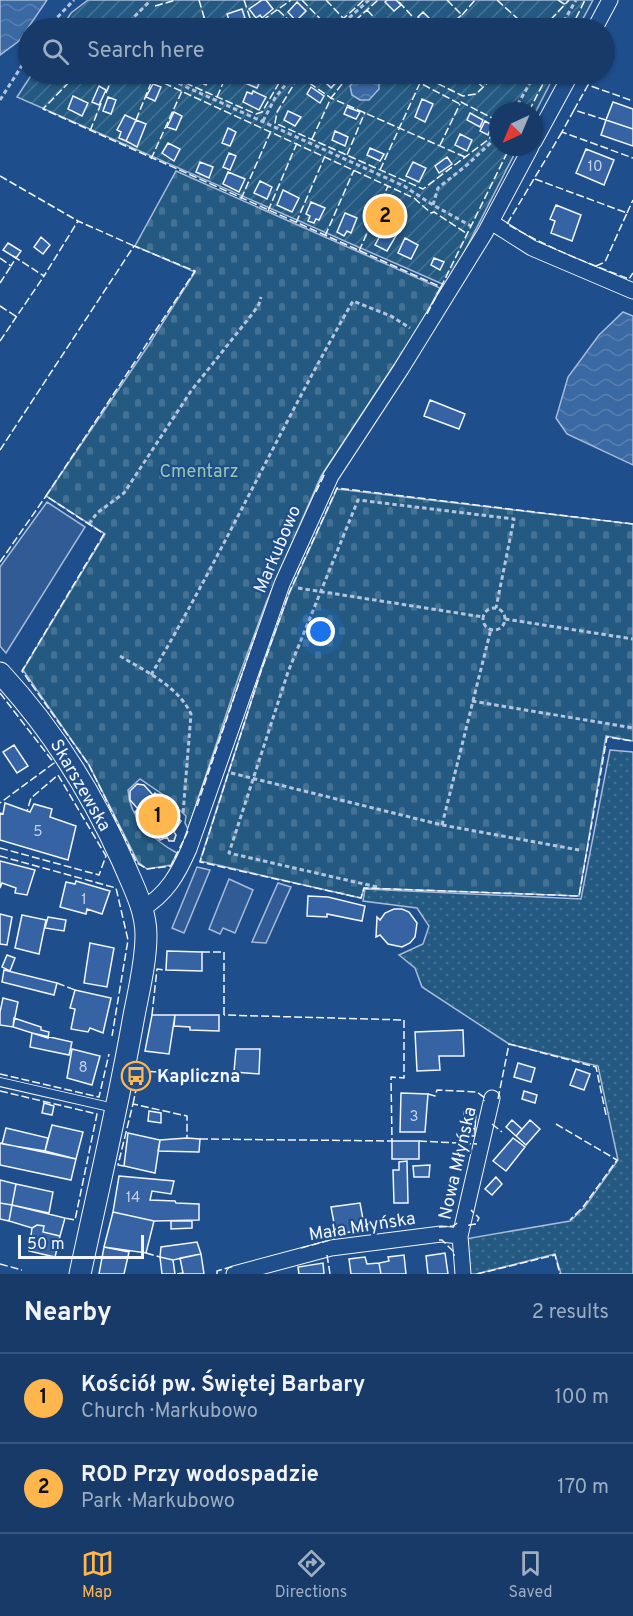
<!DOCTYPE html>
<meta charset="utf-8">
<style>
body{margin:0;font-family:Overpass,sans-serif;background:#20416f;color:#f1f3f6}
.compass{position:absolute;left:489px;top:102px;width:54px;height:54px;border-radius:50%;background:#173a69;box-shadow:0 2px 4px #0004;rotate:224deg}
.scale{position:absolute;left:18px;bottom:15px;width:126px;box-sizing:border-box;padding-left:6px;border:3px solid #f2f6ff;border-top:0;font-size:16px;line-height:21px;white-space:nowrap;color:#f2f6ff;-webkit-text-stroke:4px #1f4e8c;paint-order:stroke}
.you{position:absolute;left:321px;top:632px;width:21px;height:21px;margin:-15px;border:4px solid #fff;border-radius:50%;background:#1a73e8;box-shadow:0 0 0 9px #1a73e833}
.badge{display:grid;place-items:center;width:39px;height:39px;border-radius:50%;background:#ffb74d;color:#111;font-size:20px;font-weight:700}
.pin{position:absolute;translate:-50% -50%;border:3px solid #fff;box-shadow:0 2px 6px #0006}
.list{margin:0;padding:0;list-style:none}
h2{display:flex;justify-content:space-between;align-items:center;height:78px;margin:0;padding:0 24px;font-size:26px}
h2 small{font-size:20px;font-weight:400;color:#9eadc0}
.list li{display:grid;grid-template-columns:39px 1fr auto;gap:18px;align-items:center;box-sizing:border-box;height:90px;padding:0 24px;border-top:2px solid #36547d}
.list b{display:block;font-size:22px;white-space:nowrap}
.list p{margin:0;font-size:20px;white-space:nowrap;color:#9eadc0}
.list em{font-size:20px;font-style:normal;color:#9eadc0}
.icon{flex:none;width:33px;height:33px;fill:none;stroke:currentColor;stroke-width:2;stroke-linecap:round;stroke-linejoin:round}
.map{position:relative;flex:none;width:633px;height:1274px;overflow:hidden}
.search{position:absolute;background:#173a69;box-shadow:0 2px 4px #0004;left:18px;right:18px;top:18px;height:66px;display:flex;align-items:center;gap:15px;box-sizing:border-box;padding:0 21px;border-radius:33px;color:#9eadc0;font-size:22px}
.sheet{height:258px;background:#173a69}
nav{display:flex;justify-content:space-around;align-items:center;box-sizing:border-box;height:84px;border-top:2px solid #36547d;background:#173a69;font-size:16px;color:#9eadc0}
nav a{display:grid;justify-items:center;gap:3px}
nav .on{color:#ffb74d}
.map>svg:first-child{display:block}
</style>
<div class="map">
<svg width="633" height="1274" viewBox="0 0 633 1274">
<defs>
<pattern id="grass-dots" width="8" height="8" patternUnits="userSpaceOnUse" patternTransform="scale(1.5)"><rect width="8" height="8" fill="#245a82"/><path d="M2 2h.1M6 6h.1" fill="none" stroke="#447295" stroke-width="1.8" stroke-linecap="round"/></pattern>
<pattern id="cemetery-stones" width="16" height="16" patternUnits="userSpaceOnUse" patternTransform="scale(1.5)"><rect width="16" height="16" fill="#245a82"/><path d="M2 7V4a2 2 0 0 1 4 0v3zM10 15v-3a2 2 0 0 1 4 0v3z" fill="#447295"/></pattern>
<pattern id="garden-furrows" width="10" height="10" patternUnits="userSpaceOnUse" patternTransform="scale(1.5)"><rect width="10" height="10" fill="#245a82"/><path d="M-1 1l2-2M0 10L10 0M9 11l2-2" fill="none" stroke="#447295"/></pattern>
<pattern id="water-waves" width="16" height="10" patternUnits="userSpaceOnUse" patternTransform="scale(1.5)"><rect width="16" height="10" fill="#3b69a3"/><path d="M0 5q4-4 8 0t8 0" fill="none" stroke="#587fb1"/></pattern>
</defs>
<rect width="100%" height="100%" fill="#1f4e8c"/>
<path fill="url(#grass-dots)" stroke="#a8bbd7" stroke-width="1.5" d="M610,750L633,752V1274H561L555,1254L476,1274H469L465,1239L570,1221L584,1208L618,1160L598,1066L509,1044L422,987L415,968L399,955L423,944L429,926L417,908L363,901L365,889L581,899Z"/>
<path fill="url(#cemetery-stones)" stroke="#a8bbd7" stroke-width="1.5" d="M176,171L440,288L419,327L321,476L266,603L238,679L188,829L185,823L186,816L165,796L140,779L128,790C129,818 153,840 177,853L171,865L147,869L138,862L89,765L23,670L105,534L46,496L148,346L195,272L135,246Z
M337,489L633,524V741L606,736L579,896L364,888L361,898L200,861L261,671L289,594Z"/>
<path fill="url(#garden-furrows)" stroke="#a8bbd7" stroke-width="1.5" d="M88,0H593L578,28H61L71,13Z
M32,74H555L534,115V111H498V147H518L447,286L17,97Z"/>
<path fill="#305b95" stroke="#a8bbd7" stroke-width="1.5" d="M47,502L85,527L6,653L0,646V567Z
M197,867L210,870L184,933L172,928Z
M229,879L253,890L235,933L223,928L220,934L209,929Z
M278,883L291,887L266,943L252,942Z"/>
<path fill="url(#water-waves)" stroke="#a8bbd7" stroke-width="1.5" d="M0,0H47L19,41L0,55Z
M368,74L379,84V89L369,100H360L352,95L350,86L360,75Z
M623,312L633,316V465L567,434L556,418L568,377L599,335Z"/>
<path fill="#3563a3" stroke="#f2f6ff" stroke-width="1.5" d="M262,0H266L273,9L262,18L260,15L256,18L249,9Z
M387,0H396L401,5L394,11L385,2Z
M297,2L306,11L296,21L288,12Z
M242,9L245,18L230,23L227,14Z
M423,12L433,22L428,28L418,17Z
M246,19L248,27L232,28L231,24Z
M367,19L378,28H362L360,27Z
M198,74H211L206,85L195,80Z
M325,74H337L341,77L331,88L321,78Z
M247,77L260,81L257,88L245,83Z
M153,84L161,87L155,101L146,97Z
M99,86L106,90L99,105L92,102Z
M311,87L324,96L320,103L307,94Z
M253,91L266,97L259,110L243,102L247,92L252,94Z
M73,96L88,103L82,116L68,109Z
M108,97L116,100L111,114L103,111Z
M422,99L433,104L425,122L415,117Z
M613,102L633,109V129L606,120Z
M347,107L360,112L356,119L344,114Z
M288,111L301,117L295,126L284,120Z
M174,112L182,116L176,130L167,127Z
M470,113L483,120L480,127L467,120Z
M125,115L136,120L126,141L119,138L121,132L117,130Z
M136,120L146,124L137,147L126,141Z
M606,120L633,129V146L601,135Z
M485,121L492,125L488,135L480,131Z
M228,128L236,132L230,146L222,143Z
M335,131L348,137L345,146L332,140Z
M460,134L472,140L467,151L455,145Z
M168,143L180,149L174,161L162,153Z
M370,148L384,154L380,161L367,155Z
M586,149L614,160L604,185L576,173Z
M229,153L236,156L230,170L223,167Z
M447,157L452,164L439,173L435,166Z
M200,162L213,167L209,178L196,172Z
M413,162L426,168L419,182L406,176Z
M228,172L245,179L239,192L223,184Z
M260,181L272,187L267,199L254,193Z
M283,190L299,198L292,212L277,205Z
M311,202L325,208L319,220L316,219L314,223L308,221L310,216L306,214Z
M556,205L581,215L572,241L551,233L555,221L550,219Z
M345,213L357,218L351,233L347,231L344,236L337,232Z
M385,227L397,234L387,251L375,245Z
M41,237L50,245L43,254L34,247Z
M405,238L418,245L411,259L398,253Z
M8,243L21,251L16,258L3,250Z
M434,258L444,262L440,270L431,265Z
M430,400L465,414L459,429L424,416Z
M14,745L28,766L17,773L3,752Z
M137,784L144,785L153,795L155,793L181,821L174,832L176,835L174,841H169L167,837L160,840L135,812L138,809L130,800V791Z
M5,803L30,812L34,804L52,809L50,817L76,826L68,860L0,840V813L3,814Z
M0,861L35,870L27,895L15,893L16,888L2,883L0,888Z
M76,881L110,891L102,914L87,909L86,914L60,907L66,882L75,884Z
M308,896L328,897L365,906L362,921L327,914V917L307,916Z
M394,909H402L409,912L417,923L415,937L410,943L402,947L388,944L380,935L376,937L377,917L380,920L385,913Z
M0,914L12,917L7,945L0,944Z
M22,915L46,920L39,954L15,948Z
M48,917L66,920L64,931L45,928Z
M90,943L114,948L107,987L84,983Z
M167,951L202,952V971L166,970Z
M7,955L15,958L10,971L2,967Z
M4,970L57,983L54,995L2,982Z
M75,990L111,998L103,1033L90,1028L88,1032L71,1029L75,1009L70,1008Z
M3,998L18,1002L13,1027L0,1025V1012Z
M152,1015H175L169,1054L145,1051Z
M175,1015H219V1031L190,1030V1027L174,1026Z
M14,1018L41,1027V1030L49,1032L48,1038L13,1027Z
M463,1030L464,1056H439L440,1070L417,1071L415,1032Z
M32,1033L72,1042L69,1055L30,1047Z
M72,1049L100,1056L92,1085L67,1078Z
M236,1049H260L259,1074L234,1072Z
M518,1063L535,1068L531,1082L514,1077Z
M576,1069L590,1074L584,1090L570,1085Z
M524,1091L537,1095L535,1103L522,1099Z
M401,1093L428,1094L425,1132H400Z
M44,1103L54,1106L52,1115L42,1113Z
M149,1111L161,1113V1123L148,1121Z
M464,1112H476L475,1129L463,1128Z
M512,1120L522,1129L516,1136L506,1127Z
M530,1120L540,1129L526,1145L516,1136Z
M52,1125L83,1132L76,1159L45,1151Z
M6,1128L48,1138L45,1151L2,1144Z
M463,1128L475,1129V1136H462Z
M128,1133L160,1140L155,1173L124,1166Z
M187,1138L200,1139L199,1152L158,1151L160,1140Z
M513,1138L525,1147L506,1171L493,1161Z
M392,1141H419V1159H392Z
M0,1143L76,1159L71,1180L0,1165Z
M407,1161L408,1203H394L393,1170H399V1162Z
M430,1165L429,1177H414L413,1166Z
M119,1176L174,1181L171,1194L152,1191L150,1200L175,1201L176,1203L199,1204V1220L154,1221L113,1212Z
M496,1177L502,1184L492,1195L485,1189Z
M0,1180L16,1184L12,1205L0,1203Z
M16,1184L53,1192L49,1213L12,1205Z
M0,1203L12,1205L9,1221L0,1219Z
M360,1203L365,1230L336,1234L331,1207Z
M12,1205L65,1218L60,1236L43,1232L44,1226L37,1225L32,1228L9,1221Z
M113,1212L154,1221L146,1253L104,1247Z
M171,1221H192V1228L171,1229Z
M37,1225L44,1226L43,1232L60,1236L55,1257L29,1251L32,1228Z
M197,1242L201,1254L173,1260L160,1257L161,1247Z
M104,1247L129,1252L124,1274H99Z
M445,1253L448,1274H428L426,1256Z
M201,1254L204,1274H177L183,1273L180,1258Z
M404,1255L406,1274H381L379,1263L389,1261L388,1257Z
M160,1257L173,1260L175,1274H162Z
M365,1257L367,1264L379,1263L381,1274H351L349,1259Z
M323,1263L324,1274H299L298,1267Z"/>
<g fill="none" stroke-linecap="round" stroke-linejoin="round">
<g stroke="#f2f6ff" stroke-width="10">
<path id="lane" d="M0,1082L114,1108"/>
</g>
<g stroke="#f2f6ff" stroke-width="17">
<path id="street" d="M595,28L610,0
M534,142L571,74
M491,222L532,248L633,291
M142,909C167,894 178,874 189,849L282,584L331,476L401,369L485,233L531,147
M234,1274L331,1248L441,1234L460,1236
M463,1274L460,1236L492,1098"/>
</g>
<g stroke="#f2f6ff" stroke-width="23">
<path id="secondary" d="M0,673C53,730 91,791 123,862C133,886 146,909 146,935C146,964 138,993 133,1021C118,1106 98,1190 80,1274"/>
</g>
<path stroke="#b3c4dc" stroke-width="3" stroke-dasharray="4.5 3" stroke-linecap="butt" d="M47,28L74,0
M125,28L128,23L149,2
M338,28L369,0
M560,28L576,0
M158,74L404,186L433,205L471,226
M0,100L28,56
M514,111L535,74
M263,121L275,98L294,74
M433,205L438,188L467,165L498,136
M89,524L97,513L124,493L191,391L253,313L259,304L261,297
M298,588L483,617
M483 619a11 11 0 1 1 22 0a11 11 0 1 1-22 0Z
M505,619L633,639
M120,656C145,671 178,686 191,714L183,814
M151,675C223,553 282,424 353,301L391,316L410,328
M472,701L633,728
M231,773L442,825L579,850
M442,825L491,629
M377,887L229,853L288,672L358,500L514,519L496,608"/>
<use href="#lane" stroke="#1f4e8c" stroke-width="8"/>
<use href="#street" stroke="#1f4e8c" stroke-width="15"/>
<use href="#secondary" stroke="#1f4e8c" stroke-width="21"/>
<path stroke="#f2f6ff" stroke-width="1.5" stroke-dasharray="8 3" stroke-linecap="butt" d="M244,0L253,27
M302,0L329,28
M326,0L344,19
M447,0L462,15L458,18
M497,0L528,28
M558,0L566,5
M399,2L423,28
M155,6L176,0
M278,10L297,28
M367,10L384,28
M462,15L475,0
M204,17L207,28
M253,27L291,0
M199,28L204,17L199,0
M333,28L364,0
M347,28L378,0
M448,28L458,18L469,28
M543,28L569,0
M571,28L585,0
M77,74L43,109L441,287L510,147
M144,74L414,198L431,213L434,212L466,233
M165,74L256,114L262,112L279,83L287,74
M256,74L279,83
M385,74L389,78L397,74
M418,74L463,96L476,94L497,74
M468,74L483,87
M106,93L114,74
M217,97L227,74
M574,110L562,132L633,158
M529,111L548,74
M136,120L153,78
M606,120L574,110L588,85L633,101
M90,131L102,101
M562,132L507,224C546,247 587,263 629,279L633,273
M312,139L331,98L350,74
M440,145L460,104
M347,155L365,112
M465,157L331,98L299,76L277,112L275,123L423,189L489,139L498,126
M151,159L182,91
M380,170L420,83L460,104L461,102L498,121
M0,176L78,221
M535,179L627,213L605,262L596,266
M241,199L271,131
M268,211L297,143
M627,213L633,200
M296,223L325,156
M325,236L354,170
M359,251L388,186
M13,256L44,276L78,221L134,246
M0,258L11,266L16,258
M0,283L11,266
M0,306L17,317
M427,314L441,287
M0,341L44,276
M0,450L134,246L195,271L46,496L104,534L22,671L89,765L137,863L147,869L171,866L188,831
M316,492L325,473
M633,524L337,488L289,593L261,671L200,862L361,898L364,888L579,896L607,737L633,741
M0,562L46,496
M0,693L54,763L0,803
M197,806L256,633
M0,848L99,875L106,856L58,775L31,798L27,811
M0,856L116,888L128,940L112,1036
M202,952H224V1015H222
M57,983L75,990
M152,1015L157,969L166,970
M0,1074L99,1097L109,1054
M0,1091L97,1114L75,1220L65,1218
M428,1094L435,1096L437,1090L477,1092L485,1098L484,1101
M498,1099L509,1044L596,1067L606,1115
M133,1104L140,1071L178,1073
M492,1124L502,1132
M556,1124L617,1160L583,1207L570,1220
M200,1139L392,1141L391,1077L404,1078V1020L224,1015
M419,1141L477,1144
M124,1166L118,1165L133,1104L187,1116V1138
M469,1226V1225L476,1224L479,1218L471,1210
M439,1227L453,1226L459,1222
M439,1240H442L454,1252V1256
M301,1248L334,1239L336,1234
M146,1253L160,1257
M327,1255L330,1274
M0,1264L22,1270
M217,1274V1271L234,1266
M477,1274L555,1255L560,1274"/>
</g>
<defs>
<g id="bus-ring" transform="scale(1.5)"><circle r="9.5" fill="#1f4e8c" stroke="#ffb74d" stroke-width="1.5"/><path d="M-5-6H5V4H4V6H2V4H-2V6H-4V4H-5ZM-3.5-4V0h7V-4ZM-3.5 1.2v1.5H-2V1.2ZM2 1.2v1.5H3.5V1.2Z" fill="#ffb74d"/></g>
</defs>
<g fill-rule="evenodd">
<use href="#bus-ring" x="136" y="1076"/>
</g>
<g text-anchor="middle" stroke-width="4.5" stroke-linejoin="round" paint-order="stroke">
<g font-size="15" fill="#c3d1e8">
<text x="595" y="171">10</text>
<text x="38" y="836">5</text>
<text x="84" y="904">1</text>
<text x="83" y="1072">8</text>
<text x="414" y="1121">3</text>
<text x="133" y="1202">14</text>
</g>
<g font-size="18" fill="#97c8a6" stroke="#1f4e8c">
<text x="199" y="477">Cmentarz</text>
</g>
<g font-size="18" fill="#f2f6ff" stroke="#1f4e8c">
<text transform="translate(277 549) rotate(-67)" y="6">Markubowo</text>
<text transform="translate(81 785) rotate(60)" y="6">Skarszewska</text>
<text transform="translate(457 1163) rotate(-77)" y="6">Nowa Młyńska</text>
<text transform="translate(362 1226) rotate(-9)" y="6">Mała Młyńska</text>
</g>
<g font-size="18" font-weight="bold" fill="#f2f6ff" stroke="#1f4e8c" text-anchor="start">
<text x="157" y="1082">Kapliczna</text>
</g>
</g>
</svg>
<svg class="compass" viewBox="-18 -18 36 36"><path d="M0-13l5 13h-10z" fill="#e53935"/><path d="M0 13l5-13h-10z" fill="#9eadc0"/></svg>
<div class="scale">50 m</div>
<div class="you"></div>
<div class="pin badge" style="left:158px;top:816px">1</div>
<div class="pin badge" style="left:385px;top:216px">2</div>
<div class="search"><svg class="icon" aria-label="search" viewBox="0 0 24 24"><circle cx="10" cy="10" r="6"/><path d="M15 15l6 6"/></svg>Search here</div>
</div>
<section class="sheet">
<h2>Nearby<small>2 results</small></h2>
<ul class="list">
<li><span class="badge">1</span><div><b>Kościół pw. Świętej Barbary</b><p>Church · Markubowo</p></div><em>100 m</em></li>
<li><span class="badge">2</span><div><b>ROD Przy wodospadzie</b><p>Park · Markubowo</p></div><em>170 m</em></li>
</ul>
</section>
<nav>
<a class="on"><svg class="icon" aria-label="map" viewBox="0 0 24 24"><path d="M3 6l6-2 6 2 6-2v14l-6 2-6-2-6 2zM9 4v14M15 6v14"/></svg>Map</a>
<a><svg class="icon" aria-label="directions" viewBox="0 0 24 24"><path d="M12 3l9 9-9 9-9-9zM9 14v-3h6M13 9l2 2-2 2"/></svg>Directions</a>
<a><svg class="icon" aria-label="saved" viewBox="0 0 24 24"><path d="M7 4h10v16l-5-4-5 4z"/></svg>Saved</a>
</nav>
